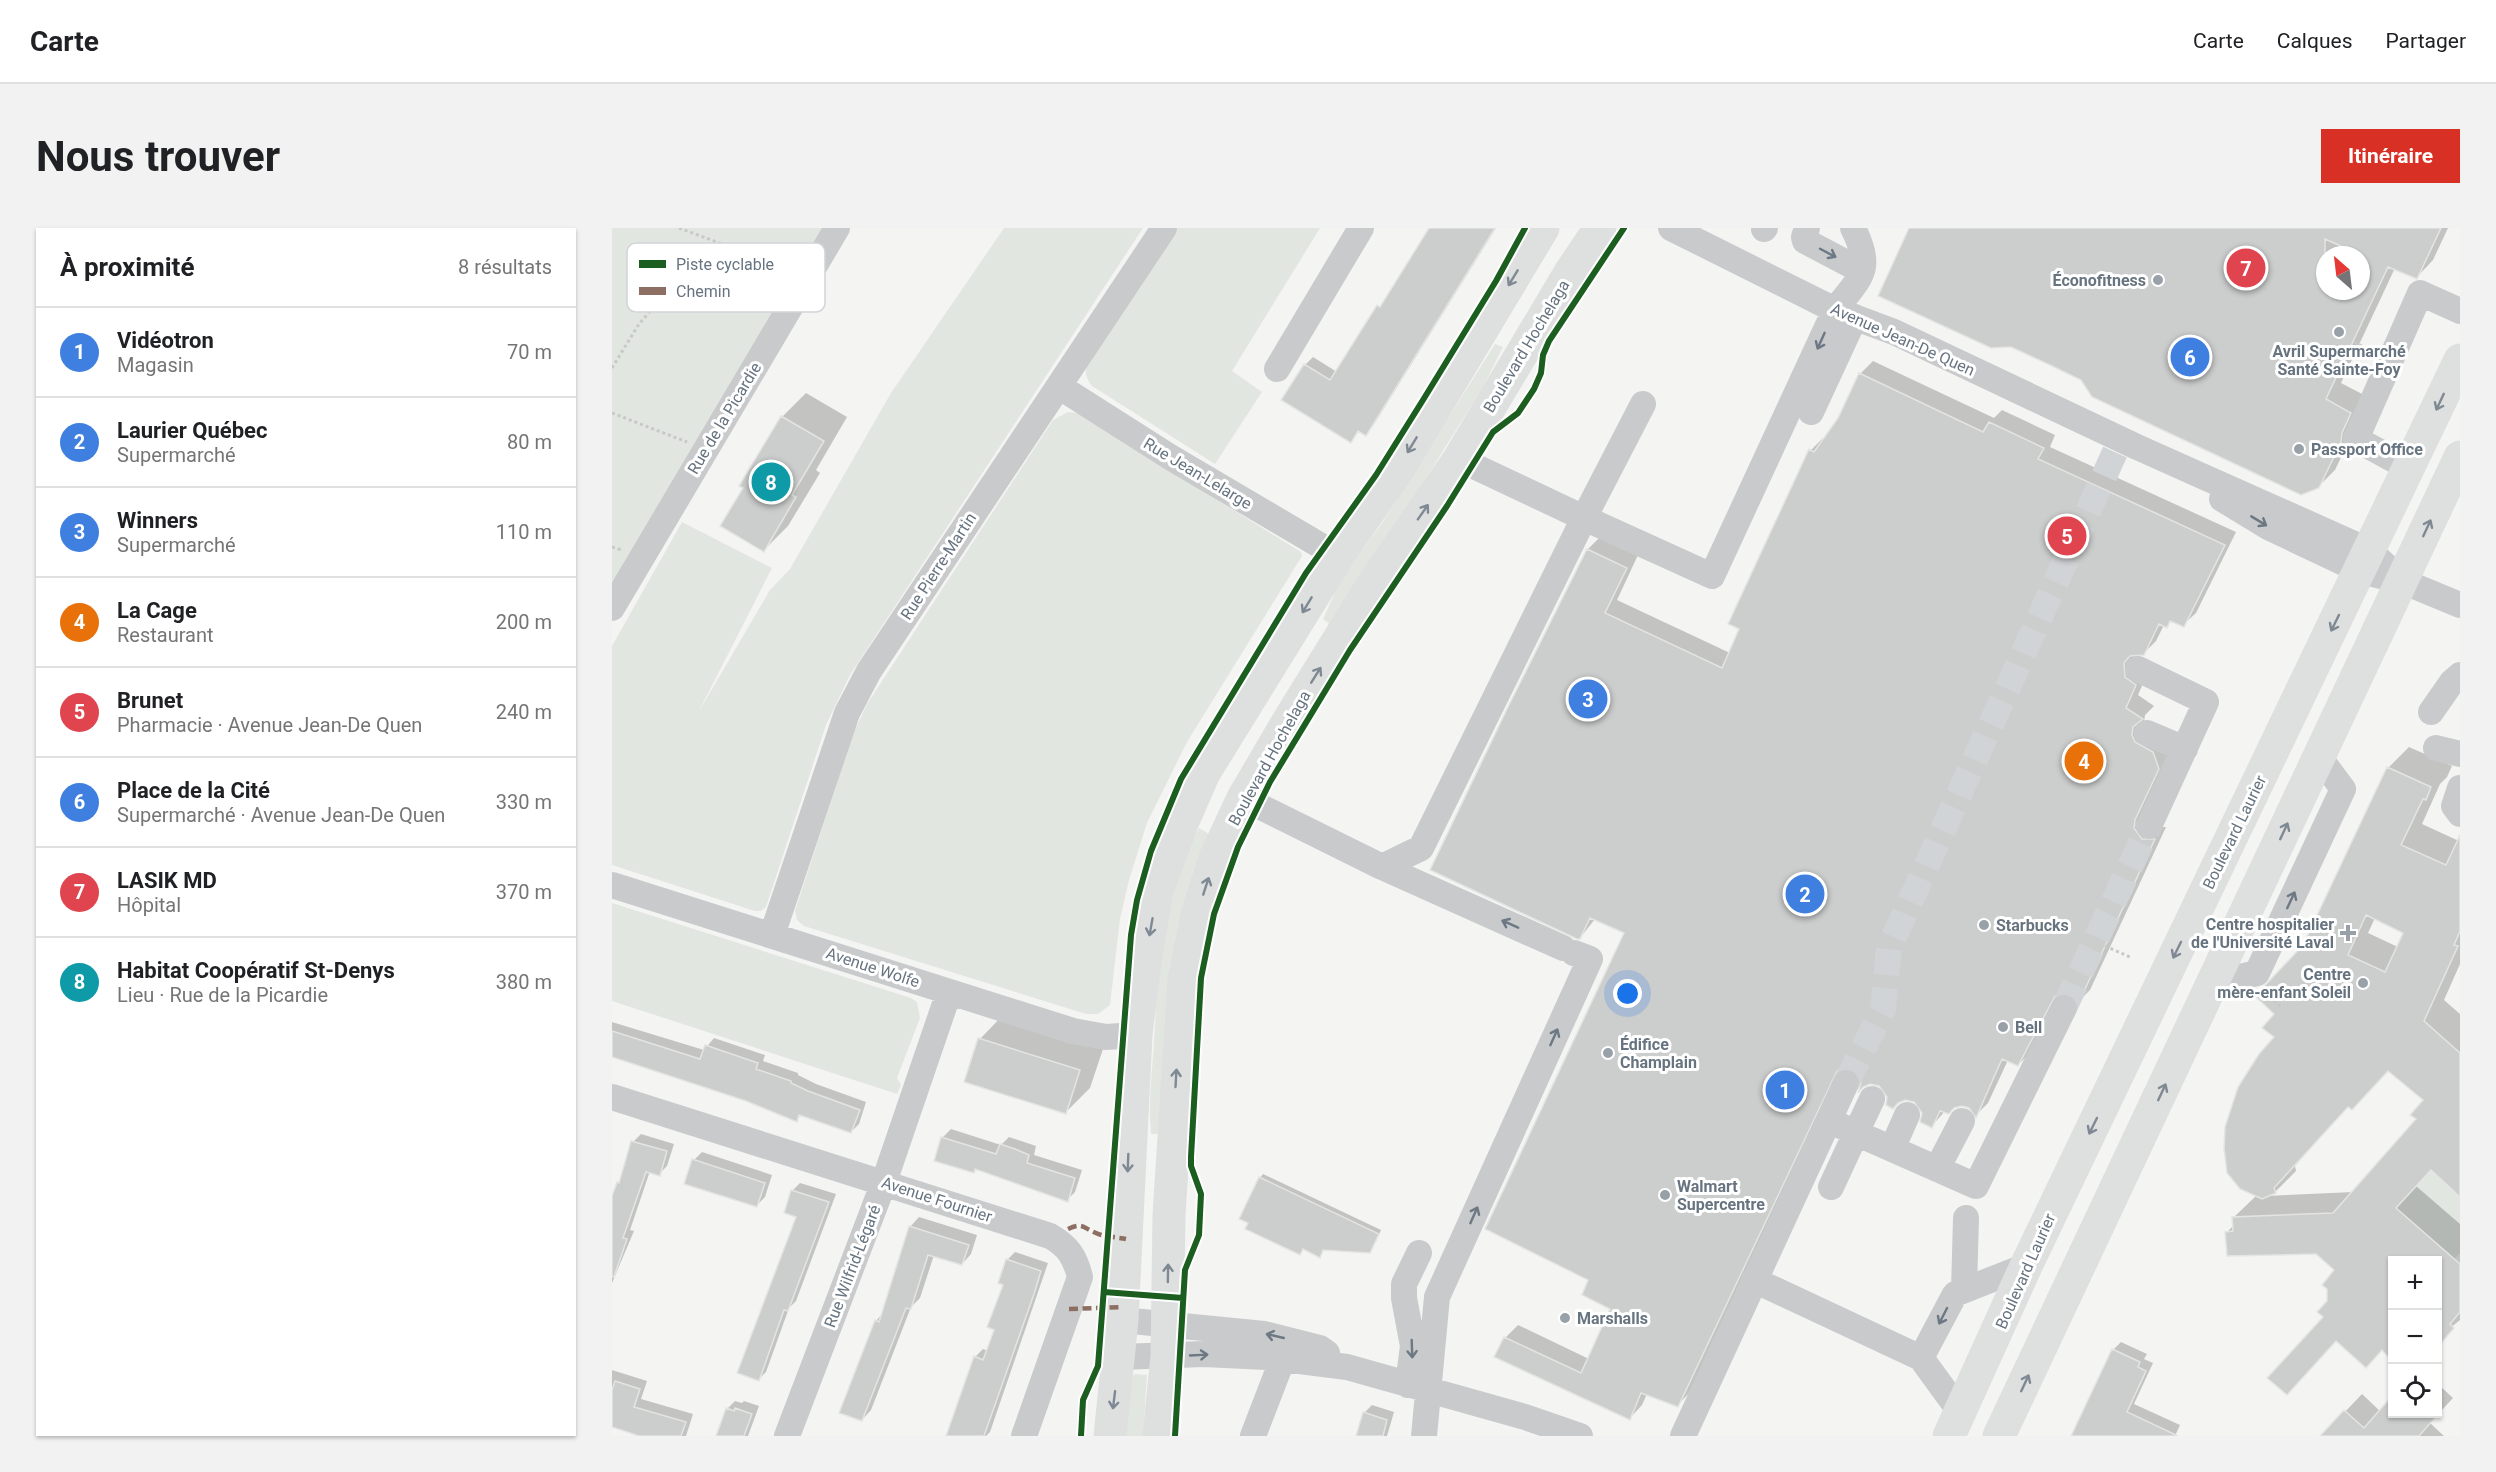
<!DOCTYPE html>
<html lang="fr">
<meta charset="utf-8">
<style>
body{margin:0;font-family:Roboto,sans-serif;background:#f2f2f2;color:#202124}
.controls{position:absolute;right:18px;bottom:18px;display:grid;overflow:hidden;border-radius:0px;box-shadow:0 2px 4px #0004}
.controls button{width:54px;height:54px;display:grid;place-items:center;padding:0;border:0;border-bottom:2px solid #e0e0e0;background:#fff;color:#202124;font:30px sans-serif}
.compass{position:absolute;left:1704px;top:18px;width:54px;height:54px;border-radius:50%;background:#fff;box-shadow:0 2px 4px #0004;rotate:332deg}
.you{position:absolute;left:1016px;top:766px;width:21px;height:21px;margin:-15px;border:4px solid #fff;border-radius:50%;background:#1a73e8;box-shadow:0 0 0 9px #1a73e833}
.badge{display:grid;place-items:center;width:39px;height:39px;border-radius:50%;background:#d93025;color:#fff;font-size:20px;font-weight:700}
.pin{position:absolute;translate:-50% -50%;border:3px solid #fff;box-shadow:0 2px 6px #0006}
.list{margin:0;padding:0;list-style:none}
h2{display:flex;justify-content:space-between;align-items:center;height:78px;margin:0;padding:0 24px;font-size:26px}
h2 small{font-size:20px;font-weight:400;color:#757577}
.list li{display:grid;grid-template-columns:39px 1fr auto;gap:18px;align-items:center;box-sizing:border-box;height:90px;padding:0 24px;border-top:2px solid #e0e0e0}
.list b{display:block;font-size:22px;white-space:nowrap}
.list p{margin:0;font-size:20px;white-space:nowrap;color:#757577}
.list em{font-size:20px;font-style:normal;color:#757577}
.icon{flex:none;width:33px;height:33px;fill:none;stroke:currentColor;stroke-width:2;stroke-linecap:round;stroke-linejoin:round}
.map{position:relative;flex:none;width:1848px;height:1208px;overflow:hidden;border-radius:0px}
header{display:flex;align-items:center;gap:36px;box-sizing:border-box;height:84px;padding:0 30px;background:#fff;border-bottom:2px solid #e0e0e0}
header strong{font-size:28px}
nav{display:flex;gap:33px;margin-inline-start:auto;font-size:21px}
.intro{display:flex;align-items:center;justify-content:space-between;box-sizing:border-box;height:144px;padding:0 36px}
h1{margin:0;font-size:42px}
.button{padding:15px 27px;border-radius:0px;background:#d93025;color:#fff;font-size:21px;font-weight:700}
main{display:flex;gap:36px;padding:0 36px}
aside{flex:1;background:#fff;border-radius:0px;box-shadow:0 2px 4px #0004}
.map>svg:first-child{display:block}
</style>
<header>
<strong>Carte</strong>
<nav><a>Carte</a><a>Calques</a><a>Partager</a></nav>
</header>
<div class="intro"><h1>Nous trouver</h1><a class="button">Itinéraire</a></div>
<main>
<aside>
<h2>À proximité<small>8 résultats</small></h2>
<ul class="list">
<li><span class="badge" style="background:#3f7fe0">1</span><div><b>Vidéotron</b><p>Magasin</p></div><em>70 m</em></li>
<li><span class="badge" style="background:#3f7fe0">2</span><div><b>Laurier Québec</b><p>Supermarché</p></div><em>80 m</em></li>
<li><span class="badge" style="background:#3f7fe0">3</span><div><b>Winners</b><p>Supermarché</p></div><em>110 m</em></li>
<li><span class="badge" style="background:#e8710a">4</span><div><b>La Cage</b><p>Restaurant</p></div><em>200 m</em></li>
<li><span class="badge" style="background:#e0444e">5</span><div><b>Brunet</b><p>Pharmacie · Avenue Jean-De Quen</p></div><em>240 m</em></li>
<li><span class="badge" style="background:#3f7fe0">6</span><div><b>Place de la Cité</b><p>Supermarché · Avenue Jean-De Quen</p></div><em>330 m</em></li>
<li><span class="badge" style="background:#e0444e">7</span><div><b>LASIK MD</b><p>Hôpital</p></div><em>370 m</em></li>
<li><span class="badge" style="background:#0f9aa8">8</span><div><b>Habitat Coopératif St-Denys</b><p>Lieu · Rue de la Picardie</p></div><em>380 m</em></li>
</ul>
</aside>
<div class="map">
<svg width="1848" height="1208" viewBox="0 0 1848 1208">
<rect width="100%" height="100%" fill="#f4f4f3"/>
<path fill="#e2e6e1" d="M0,0H210L0,368Z
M392,0H531L238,447L214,497L154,679L149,683H143L0,637V418L70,294L160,340L86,485L158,362L178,341L279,165Z
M565,0H708L620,143L650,164L603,236L480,158C474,150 472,145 476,135Z
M883,116L891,119L871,159L814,250L718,396L711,391L729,351L770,295Z
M456,184L466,185L689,324L690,328L575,514L535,595L517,652L508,691L498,777L486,786H474L192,698L185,692L183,683L241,506L255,476L441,192Z
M587,600L597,606L548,906H539C536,876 540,845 542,814C546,747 550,659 587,600Z
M0,675L299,770L305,774L308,790L285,850L289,857L285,866L0,773Z
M1819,942L1848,969V1025L1826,1049V1039L1837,1026L1795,989L1760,1006Z
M522,1146L535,1147L531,1208H514L518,1156Z"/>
<path fill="#0003" fill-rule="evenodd" d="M819,0H884L761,198L753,206L748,202L739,213L693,137L701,129L725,144Z
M1299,0H1836L1821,32L1805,49L1783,40L1729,155L1754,168L1745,196L1723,242L1706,259L1470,151ZM1713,27H1749V63H1713Z
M1261,133L1382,190L1390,182L1443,207L1438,219L1624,304L1584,385L1571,397L1560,392L1554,398L1552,397L1544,413L1531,426H1525V436L1536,444L1526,467L1542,478L1533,487L1532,494L1558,528L1543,599H1554L1478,762L1466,774L1459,765L1450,764L1419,824L1406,837L1396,832L1376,875L1364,887L1358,879L1350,877L1333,883L1320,898L1302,872L1276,869L1268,856L1250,854L1247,845L1233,838L1078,1164L1066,1177L1035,1166L1030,1177L1018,1190L893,1110L906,1097L977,1131L1000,1080L978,1052L1014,705L983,691L968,710L976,321L988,309L1026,327L1005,372L1118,425L1199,222L1211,210L1213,211L1227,191L1248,146Z
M194,165L235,189L204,242L208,245L176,298L152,322L170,189Z
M1797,519L1840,538L1835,549L1828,556L1810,596L1847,613L1848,610V736L1832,772L1848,786V967L1820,941L1804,958L1848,996V1092L1826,1110V1032H1780V1119L1775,1124L1771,1121L1754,1138L1725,1112L1696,1144L1713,1089L1724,1042L1704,1024L1615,1004L1622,997L1621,990L1645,967L1664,809L1665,786L1693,718L1776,540ZM1763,690L1793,704L1786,719L1756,705ZM1777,842L1813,871L1806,891L1742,964L1654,968L1663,964L1684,943L1683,938L1737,877Z
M392,786L492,818L478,860L454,884L368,811Z
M0,794L92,822L102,810L153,827L151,833L186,845V847L204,856L254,874L247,896L239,904L190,887L184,892L134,871L0,828Z
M339,901L389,917L397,909L424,918L422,927L470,942L463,964L455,972L365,940L361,944L324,932L331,909Z
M29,906L62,916L55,938L47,946L38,943L18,1002L22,1003L0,1055V972L9,952L21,914Z
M90,924L160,947L153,969L145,977L82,932Z
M651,946L769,1002L761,1020L757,1024L713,1021L707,1028L692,1020L687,1025L648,950Z
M188,955L224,966L184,1073L177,1080L154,1144L146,1152L186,988L180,963Z
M307,989L365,1007L359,1026L350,1036L322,1027L308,1070L299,1079L259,1182L250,1192L264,1093L271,1085L298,999Z
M403,1024L436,1035L378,1204L374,1208H333L337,1204L363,1129L371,1121L376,1123L384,1101L395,1032Z
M1509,1114L1535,1126L1532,1131L1541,1135L1522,1176L1568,1197L1563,1208H1468L1501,1122Z
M0,1142L35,1153L29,1171L81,1186L74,1208H37L0,1197Z
M1826,1156L1841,1170L1818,1195L1832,1208H1710L1750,1166L1769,1184L1780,1171V1186H1826Z
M123,1173L130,1175L132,1173L147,1178L136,1208H105L115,1181Z
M760,1177L782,1184L775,1208H745L752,1185Z"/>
<path fill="#cccdcd" stroke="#e4e4e3" stroke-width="1.5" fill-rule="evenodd" d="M817,0H883L754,208L746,203L739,215L669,172L692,136L718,152L765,77L768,79Z
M1297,0H1829L1805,51L1776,39L1714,171L1739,185L1730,205L1729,214L1707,260L1689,267L1480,169L1469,152L1440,138L1399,119L1379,120L1266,68ZM1713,11L1749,27V63H1713Z
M1247,145L1371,204L1377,194L1432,220L1426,231L1613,317L1572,399L1558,393L1555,400L1547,396L1532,427L1518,428L1512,435L1513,449L1524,457L1514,480L1531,491L1521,499L1520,507L1523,514L1541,524L1547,541L1523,592L1522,600L1530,611H1543L1466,776L1458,766L1450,765L1443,768L1406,838L1390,831L1364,890L1357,880L1350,878L1342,880L1337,886L1328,883L1320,900L1308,894L1310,885L1302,874L1293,872L1286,875L1281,881L1274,877L1275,869L1267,858L1258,856L1251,859L1246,865L1249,854L1246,846L1233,840L1225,843L1066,1179L1029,1165L1018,1192L882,1129L892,1109L969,1145L998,1081L970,1067L976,1052L873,1001L1012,705L978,690L968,711H965L818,642L895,481L975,321L1015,340L993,385L1110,440L1127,401L1116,396L1197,221L1202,224L1226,190Z
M169,188L212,213L180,267L184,269L152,324L108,298L131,260L127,258Z
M1775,539L1819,559L1814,572L1811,571L1789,617L1834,637L1848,607V703L1842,717L1846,718L1812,793L1848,825V969L1819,942L1784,980L1848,1036V1084L1838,1096L1842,1100L1826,1119V1032H1780V1133L1770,1122L1754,1140L1724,1113L1675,1167L1655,1150L1711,1089L1705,1084L1715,1073V1061L1710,1057L1722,1042L1704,1026L1615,1028L1613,1004L1621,1003L1620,989L1721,985L1804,891L1798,887L1811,872L1776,843L1740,882L1736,879L1662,960L1664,965L1650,971L1628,961L1615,945L1612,920L1613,899L1626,859L1647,826L1662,809L1650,800L1662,786L1643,768L1691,717ZM1754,687L1791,705L1773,744L1736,727Z
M0,803L88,831L93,817L146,835L144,841L179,853V855L196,863L248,882L239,905L187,887L185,894L134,873L0,829Z
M366,810L468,842L454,886L352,854Z
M329,909L384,926L388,916L403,921L417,927L415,935L463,950L456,974L363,941L362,945L322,933Z
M19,913L55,923L48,948L34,944L11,1010L15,1011L2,1049H0V968L5,954L7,955Z
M80,931L153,955L145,979L72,956Z
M647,949L767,1006L758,1025L711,1022L708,1030L691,1021L688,1027L633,1001L636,995L627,991Z
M179,962L217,974L176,1083L172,1082L147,1153L125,1145L184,989L172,985Z
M297,998L357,1017L350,1037L316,1027L299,1081L294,1080L250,1193L227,1185L263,1092L267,1094Z
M394,1031L429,1043L422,1066L372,1208H334L362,1128L371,1132L382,1102L375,1099L391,1057L386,1055Z
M1500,1121L1528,1134L1526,1139L1534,1143L1515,1184L1566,1208H1459Z
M3,1153L28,1161L22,1179L74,1194L69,1208H27L0,1199V1162Z
M1780,1168V1185H1827L1807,1208H1708L1732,1182L1752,1200Z
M114,1180L122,1183L123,1180L140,1186L132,1208H104Z
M751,1184L775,1192L771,1208H744Z"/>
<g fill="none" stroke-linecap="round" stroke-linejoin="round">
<path stroke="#d1d4d6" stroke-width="26" stroke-dasharray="26 13" stroke-linecap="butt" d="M1452,780L1537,598
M1234,855L1271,782L1277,720L1509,211"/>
<path stroke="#c7c8c8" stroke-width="3" stroke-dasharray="3 3" stroke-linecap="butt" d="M67,0L121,20
M1742,114L1761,124
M0,140L27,96L75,41L122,21L184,28
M0,185L75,214
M0,319L10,322
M1493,718L1518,729
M1653,764L1669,779"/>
<path stroke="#c9cacb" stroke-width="26" d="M1059,0L1223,82L1282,104L1525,219L1758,323L1790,353
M1195,0L1192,9L1193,13L1250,43
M1152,1L1153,0
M665,141L749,0
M448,159L558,229L726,328
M1199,184L1243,89
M847,231L972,290L1031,176
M1797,240L1744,211L1808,65L1848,83
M1610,271L1656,299L1749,343L1790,353L1848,377
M0,380L225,0
M1526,441L1594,474L1537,598
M1819,484L1840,454L1848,447
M1535,505L1573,521
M1824,520L1848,526
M1848,560L1842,578L1848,586
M631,570L770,639L951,720
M770,639L809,620L972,290L1100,348L1223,82C1249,48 1262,42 1241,0
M0,657L461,803L494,809L524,807
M160,707L235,485L257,443L552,0
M1606,745L1624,750L1645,745L1731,561L1707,529
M0,869L438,1008C456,1018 463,1029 468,1049L412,1208
M1229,898L1244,905L1260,871
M1280,921L1295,887
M1325,941L1350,893
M1219,959L1244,905L1364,958L1452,780
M1142,1052L1309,1130
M1352,1062L1354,990
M510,1092L652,1106L708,1120L715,1125
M507,1129L592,1126L654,1129L735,1139L913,1189L968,1208
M796,1157L801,1118L792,1070V1056L807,1025
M1349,1185L1309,1130L1343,1066L1414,1038
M175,1208L272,954L337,764
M641,1208L671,1130
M812,1208L825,1069L978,731L962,725
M1071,1208L1234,855"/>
<path stroke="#dedfdf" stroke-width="33" d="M498,1208L510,1092L524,807L533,733L545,663L569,598L592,545L726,328L787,240L931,0
M547,1208L555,1128L557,987L572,752L586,683L604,628L631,570L678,490L761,356L847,231L959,43L988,0
M1337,1208L1414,1038L1848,132
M1387,1208L1848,229"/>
<path stroke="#8d6e63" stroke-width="4.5" stroke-dasharray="9 4.5" stroke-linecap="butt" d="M456,1001C471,994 471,1000 484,1005C492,1009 504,1009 514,1011
M457,1081L511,1079"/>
<g stroke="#fff" stroke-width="10">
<path id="cycleway" d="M492,1064L571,1070
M469,1208L471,1172L486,1138L519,707L525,672L539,623L569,551L694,345L764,247L811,172L884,53L913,0
M563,1208L573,1042L587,1007L589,966L579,938V929L589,750L602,686L626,619L658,554L738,422L835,278L881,204L906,185L922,161L929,145L931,127L937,113L1012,0"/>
</g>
<use href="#cycleway" stroke="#1b5e20" stroke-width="6"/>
</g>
<defs><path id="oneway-shaft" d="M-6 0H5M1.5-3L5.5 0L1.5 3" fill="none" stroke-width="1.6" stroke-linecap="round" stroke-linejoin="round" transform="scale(1.5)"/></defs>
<g stroke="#6c7884">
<use href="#oneway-shaft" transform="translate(1216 25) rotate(28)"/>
<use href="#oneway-shaft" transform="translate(1209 113) rotate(114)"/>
<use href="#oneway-shaft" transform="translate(1647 293) rotate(31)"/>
<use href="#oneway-shaft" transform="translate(1679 672) rotate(-65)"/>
<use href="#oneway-shaft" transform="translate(898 696) rotate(-156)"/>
<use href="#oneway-shaft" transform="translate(942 809) rotate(-66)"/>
<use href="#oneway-shaft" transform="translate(862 987) rotate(-66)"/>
<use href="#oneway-shaft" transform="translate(1331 1088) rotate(117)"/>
<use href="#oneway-shaft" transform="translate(663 1108) rotate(-167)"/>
<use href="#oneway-shaft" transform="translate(800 1121) rotate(88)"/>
<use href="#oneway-shaft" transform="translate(587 1127) rotate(-3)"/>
</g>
<g stroke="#7f8993">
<use href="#oneway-shaft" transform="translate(901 50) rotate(121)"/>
<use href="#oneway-shaft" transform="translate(1828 174) rotate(115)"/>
<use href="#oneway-shaft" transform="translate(800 217) rotate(121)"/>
<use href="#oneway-shaft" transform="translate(811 284) rotate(-55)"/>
<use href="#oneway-shaft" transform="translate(1815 300) rotate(-65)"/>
<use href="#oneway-shaft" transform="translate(695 377) rotate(121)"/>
<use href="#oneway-shaft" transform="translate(1723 395) rotate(116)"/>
<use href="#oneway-shaft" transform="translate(704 447) rotate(-58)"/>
<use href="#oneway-shaft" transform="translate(1672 603) rotate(-65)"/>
<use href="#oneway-shaft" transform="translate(594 658) rotate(-72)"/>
<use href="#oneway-shaft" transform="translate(539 699) rotate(100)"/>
<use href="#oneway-shaft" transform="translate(1565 722) rotate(116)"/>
<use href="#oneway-shaft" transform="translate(564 850) rotate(-87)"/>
<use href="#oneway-shaft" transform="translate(1550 864) rotate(-65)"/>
<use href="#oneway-shaft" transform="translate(1481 898) rotate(116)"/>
<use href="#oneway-shaft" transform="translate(516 935) rotate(92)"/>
<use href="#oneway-shaft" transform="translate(556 1045) rotate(-89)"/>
<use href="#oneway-shaft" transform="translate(1413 1155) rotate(-65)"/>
<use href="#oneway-shaft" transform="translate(502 1172) rotate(97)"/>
</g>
<g fill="#98a1a8" stroke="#fff" stroke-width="2">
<circle cx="1546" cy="52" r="6"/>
<circle cx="1727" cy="104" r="6"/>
<circle cx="1687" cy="221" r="6"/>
<circle cx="1372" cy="697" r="6"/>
<path d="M1733 696h6v6h6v6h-6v6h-6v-6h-6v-6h6z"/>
<circle cx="1751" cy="755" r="6"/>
<circle cx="1391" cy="799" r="6"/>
<circle cx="996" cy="825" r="6"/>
<circle cx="1053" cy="967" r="6"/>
<circle cx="953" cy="1090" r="6"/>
</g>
<g text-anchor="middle" stroke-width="6" stroke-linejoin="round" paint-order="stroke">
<g font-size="16" font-weight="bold" fill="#677480" stroke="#fff" text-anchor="start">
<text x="1534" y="58" text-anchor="end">Éconofitness</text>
<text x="1727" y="129" text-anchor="middle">Avril Supermarché<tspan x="1727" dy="18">Santé Sainte-Foy</tspan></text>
<text x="1699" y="227">Passport Office</text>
<text x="1722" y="702" text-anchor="end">Centre hospitalier<tspan x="1722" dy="18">de l'Université Laval</tspan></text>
<text x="1384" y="703">Starbucks</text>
<text x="1739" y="752" text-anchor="end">Centre<tspan x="1739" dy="18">mère-enfant Soleil</tspan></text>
<text x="1403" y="805">Bell</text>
<text x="1008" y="822">Édifice<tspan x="1008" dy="18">Champlain</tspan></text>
<text x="1065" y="964">Walmart<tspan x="1065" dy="18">Supercentre</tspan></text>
<text x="965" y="1096">Marshalls</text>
</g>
<g font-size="16" fill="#677480" stroke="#fff">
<text transform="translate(1291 111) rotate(24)" y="6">Avenue Jean-De Quen</text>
<text transform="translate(914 118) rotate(-59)" y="6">Boulevard Hochelaga</text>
<text transform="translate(112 190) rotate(-59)" y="6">Rue de la Picardie</text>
<text transform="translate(586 245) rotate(31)" y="6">Rue Jean-Lelarge</text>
<text transform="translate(326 338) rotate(-57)" y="6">Rue Pierre-Martin</text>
<text transform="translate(657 530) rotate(-61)" y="6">Boulevard Hochelaga</text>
<text transform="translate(1622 604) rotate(-64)" y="6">Boulevard Laurier</text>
<text transform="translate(261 739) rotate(18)" y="6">Avenue Wolfe</text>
<text transform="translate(325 971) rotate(18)" y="6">Avenue Fournier</text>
<text transform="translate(240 1038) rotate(-69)" y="6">Rue Wilfrid-Légaré</text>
<text transform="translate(1413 1043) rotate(-66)" y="6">Boulevard Laurier</text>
</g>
</g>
<rect x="15" y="15" width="198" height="69" rx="9" fill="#fff" stroke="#d1d5d9" stroke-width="1.5"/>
<rect x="27" y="32" width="27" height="8" fill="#1b5e20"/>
<rect x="27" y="59" width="27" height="8" fill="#8d6e63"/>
<g font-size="16" fill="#677480">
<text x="64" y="42">Piste cyclable</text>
<text x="64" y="69">Chemin</text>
</g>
</svg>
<div class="controls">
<button>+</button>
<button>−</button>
<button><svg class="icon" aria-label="locate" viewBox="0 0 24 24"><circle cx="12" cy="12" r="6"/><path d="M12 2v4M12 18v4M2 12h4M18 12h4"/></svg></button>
</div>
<svg class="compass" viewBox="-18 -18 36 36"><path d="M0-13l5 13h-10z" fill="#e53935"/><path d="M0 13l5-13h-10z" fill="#757577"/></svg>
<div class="you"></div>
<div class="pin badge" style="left:1173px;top:862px;background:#3f7fe0">1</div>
<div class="pin badge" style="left:1193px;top:666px;background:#3f7fe0">2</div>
<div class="pin badge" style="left:976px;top:471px;background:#3f7fe0">3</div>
<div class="pin badge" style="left:1472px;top:533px;background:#e8710a">4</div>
<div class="pin badge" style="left:1455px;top:308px;background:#e0444e">5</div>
<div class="pin badge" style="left:1578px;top:129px;background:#3f7fe0">6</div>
<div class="pin badge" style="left:1634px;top:40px;background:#e0444e">7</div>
<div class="pin badge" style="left:159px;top:254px;background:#0f9aa8">8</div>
</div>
</main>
